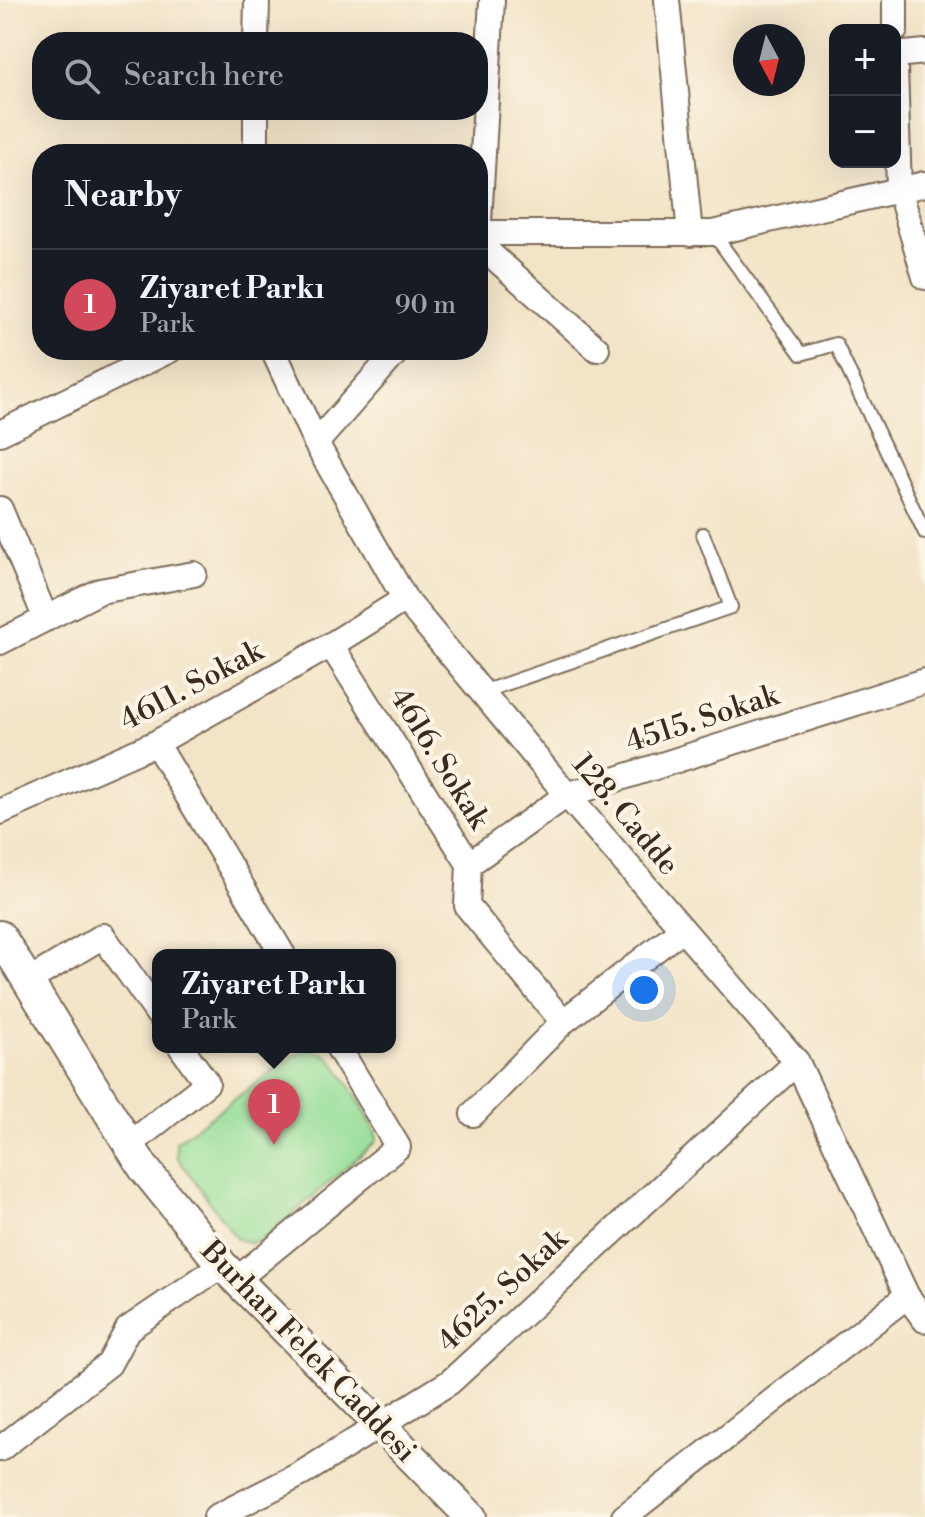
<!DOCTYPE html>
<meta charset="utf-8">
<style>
body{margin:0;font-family:"Libre Bodoni",serif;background:#20242c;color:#f1f3f6}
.controls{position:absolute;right:24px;top:24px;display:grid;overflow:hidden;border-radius:16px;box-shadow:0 8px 32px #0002}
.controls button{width:72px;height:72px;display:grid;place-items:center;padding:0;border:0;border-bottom:2px solid #363941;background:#171b24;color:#f1f3f6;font:40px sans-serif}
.compass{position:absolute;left:733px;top:24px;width:72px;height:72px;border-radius:50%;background:#171b24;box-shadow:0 8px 32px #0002;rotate:173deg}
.you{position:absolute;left:644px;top:990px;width:28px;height:28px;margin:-20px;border:6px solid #fff;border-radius:50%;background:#1a73e8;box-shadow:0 0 0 12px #1a73e833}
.badge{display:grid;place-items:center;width:52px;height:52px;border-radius:50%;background:#d1495b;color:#fff;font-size:26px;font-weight:700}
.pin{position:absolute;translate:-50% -66px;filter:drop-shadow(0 2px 4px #0008)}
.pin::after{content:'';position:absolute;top:42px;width:28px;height:24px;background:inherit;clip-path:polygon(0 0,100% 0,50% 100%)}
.popup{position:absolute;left:152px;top:949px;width:244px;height:104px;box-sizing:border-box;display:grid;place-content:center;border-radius:16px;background:#171b24;filter:drop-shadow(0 2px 6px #0005);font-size:26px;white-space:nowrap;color:#9ea1a6}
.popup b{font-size:30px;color:#f1f3f6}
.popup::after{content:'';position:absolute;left:50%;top:100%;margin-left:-16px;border:16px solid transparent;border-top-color:#171b24}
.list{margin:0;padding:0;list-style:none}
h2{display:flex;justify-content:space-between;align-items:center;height:104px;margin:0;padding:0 32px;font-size:34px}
h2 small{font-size:26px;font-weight:400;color:#9ea1a6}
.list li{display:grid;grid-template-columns:52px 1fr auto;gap:24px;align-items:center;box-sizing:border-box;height:112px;padding:0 32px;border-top:2px solid #363941}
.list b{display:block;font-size:30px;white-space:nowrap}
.list p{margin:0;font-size:26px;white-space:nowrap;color:#9ea1a6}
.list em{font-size:26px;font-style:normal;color:#9ea1a6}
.icon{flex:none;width:44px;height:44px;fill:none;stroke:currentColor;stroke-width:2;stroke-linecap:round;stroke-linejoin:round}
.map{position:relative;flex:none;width:925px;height:1517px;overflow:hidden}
.search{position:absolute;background:#171b24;box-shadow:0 8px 32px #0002;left:32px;top:32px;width:456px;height:88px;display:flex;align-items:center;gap:20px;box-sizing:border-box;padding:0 28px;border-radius:32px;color:#9ea1a6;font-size:30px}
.panel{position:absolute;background:#171b24;box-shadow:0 8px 32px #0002;left:32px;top:144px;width:456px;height:216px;border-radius:32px}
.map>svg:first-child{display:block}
</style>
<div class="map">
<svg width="925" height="1517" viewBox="0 0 925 1517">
<rect width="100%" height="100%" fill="#fcf5e5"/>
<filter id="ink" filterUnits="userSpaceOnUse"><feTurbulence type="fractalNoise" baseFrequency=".0125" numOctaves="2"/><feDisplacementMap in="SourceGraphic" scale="16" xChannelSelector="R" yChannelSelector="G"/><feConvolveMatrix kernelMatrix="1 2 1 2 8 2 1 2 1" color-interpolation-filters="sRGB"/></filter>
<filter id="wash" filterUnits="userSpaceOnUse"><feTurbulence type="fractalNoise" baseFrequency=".006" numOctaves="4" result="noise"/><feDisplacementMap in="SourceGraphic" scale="32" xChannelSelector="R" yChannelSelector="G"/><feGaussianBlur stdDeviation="1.8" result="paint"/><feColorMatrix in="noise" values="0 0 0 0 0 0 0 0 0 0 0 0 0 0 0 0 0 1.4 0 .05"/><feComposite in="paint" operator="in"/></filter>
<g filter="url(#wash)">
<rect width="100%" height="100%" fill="#f2e4c7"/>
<path fill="#96de99" stroke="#68845c" stroke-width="2" d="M308,1049C314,1051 321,1052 326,1055C337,1062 378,1129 377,1141L266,1237L252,1243L237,1239L177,1157L176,1142L293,1056Z"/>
</g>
<g filter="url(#ink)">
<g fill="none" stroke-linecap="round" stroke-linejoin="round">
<g stroke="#7b6b59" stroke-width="16">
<path id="service" d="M713,233L801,354L836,344L925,533
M482,692L731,607L703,534"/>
</g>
<g stroke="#7b6b59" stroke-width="28">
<path id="minor" d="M667,0L690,234
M895,30V0
M256,42L257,0
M895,55L925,52
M895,68L899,189L925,277
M256,154V110
M478,233H713L925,184
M478,238L492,0
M478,243L597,349
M273,350L316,443L405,599L567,795L797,1062L907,1296L925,1320
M0,433L170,350
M316,443L398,350
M0,509L46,619
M0,642L100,591L194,574
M331,645L469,864L467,906L563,1022
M156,743L283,955
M0,812L156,743L331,645L405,599
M469,864L567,795L925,681
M28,981L103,936L158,1014
M473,1114L563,1022L682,929
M129,1145L207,1083L181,1047
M235,1281L398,1147L338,1047
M0,1449L109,1364L128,1329L222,1265
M216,1517L301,1474L450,1382L797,1062
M624,1517L907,1296"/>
</g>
<g stroke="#7b6b59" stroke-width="34">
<path id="tertiary" d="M0,936L143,1167L222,1265L471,1517"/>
</g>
<use href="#service" stroke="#fff" stroke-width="12"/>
<use href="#minor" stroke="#fff" stroke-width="24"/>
<use href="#tertiary" stroke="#fff" stroke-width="30"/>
</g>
</g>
<g text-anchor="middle" stroke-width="8" stroke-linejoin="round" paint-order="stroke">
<g font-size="30" fill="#3b2a1e" stroke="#fcf5e5">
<text transform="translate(191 685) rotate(-28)" y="10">4611. Sokak</text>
<text transform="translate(702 718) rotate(-18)" y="10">4515. Sokak</text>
<text transform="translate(440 758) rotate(58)" y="10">4616. Sokak</text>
<text transform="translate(626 814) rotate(50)" y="10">128. Cadde</text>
<text transform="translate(502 1290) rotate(-43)" y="10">4625. Sokak</text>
<text transform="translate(309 1351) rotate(46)" y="10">Burhan Felek Caddesi</text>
</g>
</g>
</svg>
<div class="controls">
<button>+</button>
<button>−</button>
</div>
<svg class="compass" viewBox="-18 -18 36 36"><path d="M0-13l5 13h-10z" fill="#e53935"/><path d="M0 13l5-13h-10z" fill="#9ea1a6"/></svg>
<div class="you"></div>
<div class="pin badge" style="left:274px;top:1145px">1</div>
<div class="popup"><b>Ziyaret Parkı</b>Park</div>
<div class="search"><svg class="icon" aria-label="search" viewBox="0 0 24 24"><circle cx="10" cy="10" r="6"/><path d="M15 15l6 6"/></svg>Search here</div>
<section class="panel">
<h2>Nearby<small></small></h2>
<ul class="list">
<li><span class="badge">1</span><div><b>Ziyaret Parkı</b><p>Park</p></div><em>90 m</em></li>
</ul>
</section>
</div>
